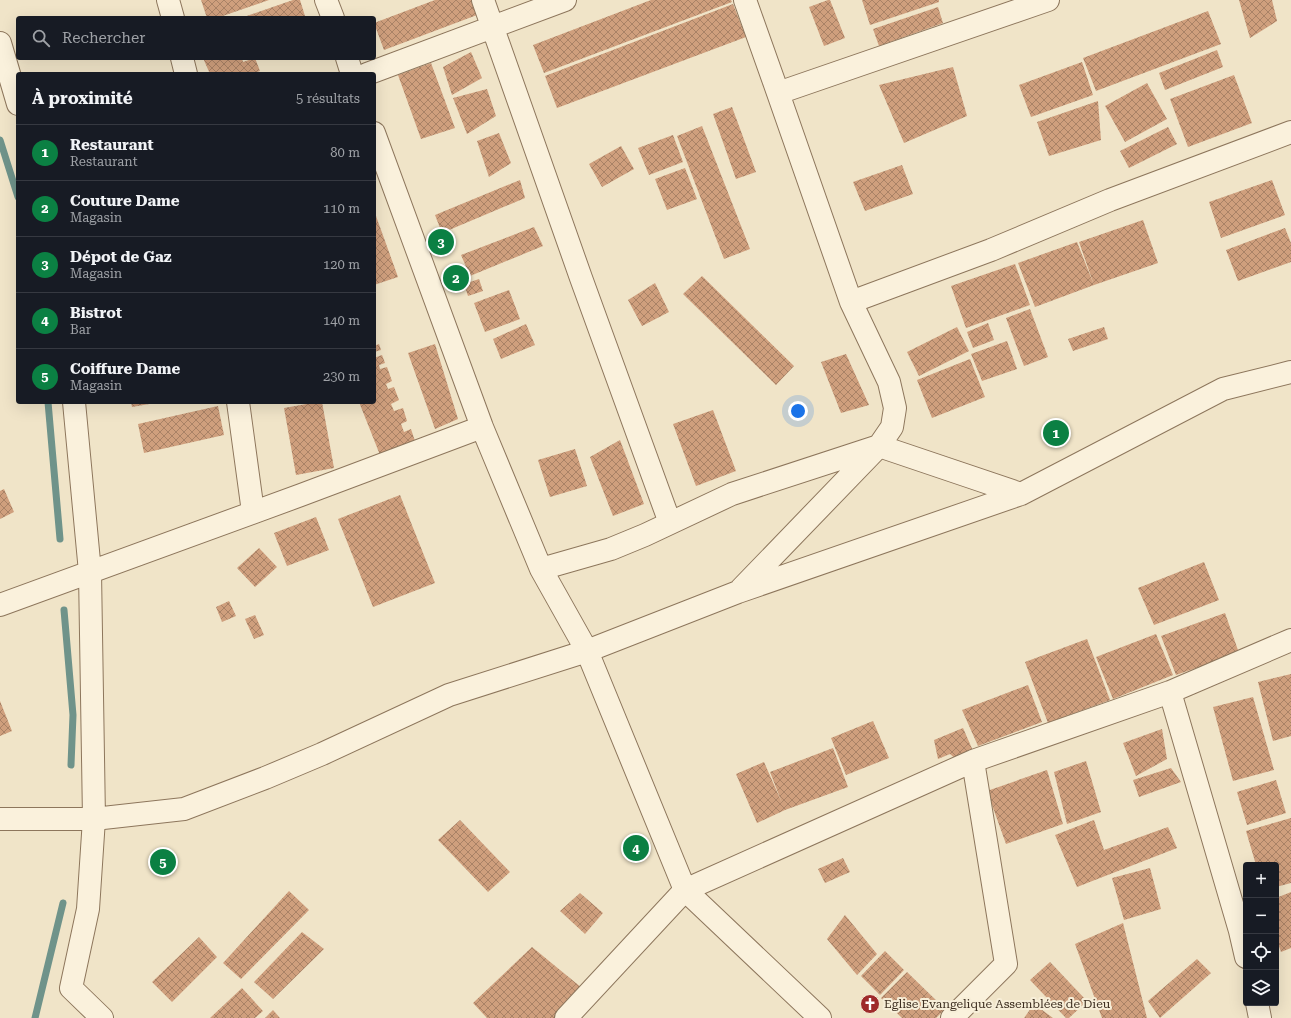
<!DOCTYPE html>
<html lang="fr">
<meta charset="utf-8">
<style>
body{margin:0;font-family:"Roboto Serif",serif;background:#242831;color:#f1f3f6}
.controls{position:absolute;right:12px;bottom:12px;display:grid;overflow:hidden;border-radius:4px;box-shadow:0 4px 16px #0002}
.controls button{width:36px;height:36px;display:grid;place-items:center;padding:0;border:0;border-bottom:1px solid #363941;background:#171b24;color:#f1f3f6;font:20px sans-serif}
.you{position:absolute;left:798px;top:411px;width:14px;height:14px;margin:-10px;border:3px solid #fff;border-radius:50%;background:#1a73e8;box-shadow:0 0 0 6px #1a73e833}
.badge{display:grid;place-items:center;width:26px;height:26px;border-radius:50%;background:#0b8043;color:#fff;font-size:13px;font-weight:700}
.pin{position:absolute;translate:-50% -50%;border:2px solid #fff;box-shadow:0 1px 4px #0006}
.list{margin:0;padding:0;list-style:none}
h2{display:flex;justify-content:space-between;align-items:center;height:52px;margin:0;padding:0 16px;font-size:17px}
h2 small{font-size:13px;font-weight:400;color:#9ea1a6}
.list li{display:grid;grid-template-columns:26px 1fr auto;gap:12px;align-items:center;box-sizing:border-box;height:56px;padding:0 16px;border-top:1px solid #363941}
.list b{display:block;font-size:15px;white-space:nowrap}
.list p{margin:0;font-size:13px;white-space:nowrap;color:#9ea1a6}
.list em{font-size:13px;font-style:normal;color:#9ea1a6}
.icon{flex:none;width:22px;height:22px;fill:none;stroke:currentColor;stroke-width:2;stroke-linecap:round;stroke-linejoin:round}
.map{position:relative;flex:none;width:1291px;height:1018px;overflow:hidden}
.search{position:absolute;background:#171b24;box-shadow:0 4px 16px #0002;left:16px;top:16px;width:360px;height:44px;display:flex;align-items:center;gap:10px;box-sizing:border-box;padding:0 14px;border-radius:4px;color:#9ea1a6;font-size:15px}
.panel{position:absolute;background:#171b24;box-shadow:0 4px 16px #0002;left:16px;top:72px;width:360px;height:332px;border-radius:4px}
.map>svg:first-child{display:block}
</style>
<div class="map">
<svg width="1291" height="1018" viewBox="0 0 1291 1018">
<defs>
<pattern id="building-cross-hatch" width="8" height="8" patternUnits="userSpaceOnUse"><rect width="8" height="8" fill="#cf9f7d"/><path d="M0 0l8 8M0 8l8-8" fill="none" stroke="#a98266"/></pattern>
</defs>
<rect width="100%" height="100%" fill="#f0e4c8"/>
<g fill="none" stroke-linecap="round" stroke-linejoin="round">
<path stroke="#6f938a" stroke-width="7" d="M0,140L18,197
M48,402L60,539
M64,610L73,715L71,765
M35,1018L63,903"/>
</g>
<path fill="url(#building-cross-hatch)" d="M201,0H269L217,18H207Z
M293,0H300L305,16L300,18H241Z
M435,0H471L477,15L384,50L374,23Z
M651,0H731L732,2L544,73L533,45Z
M828,0H830L845,38L824,46L809,7Z
M862,0H939V2L870,25Z
M1239,0H1272L1277,21L1250,38Z
M733,4L746,37L557,108L545,76Z
M938,7L943,23L879,46L873,29Z
M1208,11L1221,44L1096,91L1083,58Z
M1217,50L1223,67L1165,90L1159,73Z
M471,52L482,78L452,95L443,67Z
M203,58H242L243,62L255,58L260,71L252,74H210Z
M1082,62L1093,95L1031,117L1019,85Z
M431,63L455,128L421,139L398,75Z
M953,67L967,116L904,143L879,85Z
M1234,75L1252,123L1188,147L1170,99Z
M1147,83L1167,119L1125,142L1105,106Z
M487,89L496,116L467,134L453,98Z
M1098,101L1101,140L1049,156L1037,122Z
M732,107L756,172L736,179L713,114Z
M702,126L750,249L724,259L677,136Z
M1168,127L1177,144L1129,168L1120,151Z
M499,133L511,163L489,177L477,141Z
M673,135L683,162L649,175L638,148Z
M621,146L634,169L602,187L589,164Z
M902,165L913,194L865,211L853,182Z
M685,168L697,199L667,210L655,179Z
M520,180L525,198L442,233L435,215Z
M1272,180L1285,215L1221,238L1209,202Z
M376,216L398,277L374,285V217Z
M1143,220L1158,263L1094,285L1079,242Z
M534,227L543,246L470,276L461,255Z
M1285,228L1291,243V262L1238,281L1226,250Z
M1077,242L1094,285L1035,307L1018,263Z
M1015,264L1030,305L966,328L951,286Z
M702,276L794,366L776,385L683,294Z
M479,279L483,291L468,296L464,284Z
M655,283L669,312L642,326L628,300Z
M509,290L520,319L485,332L474,303Z
M1030,309L1048,357L1024,366L1006,318Z
M988,323L994,340L973,348L967,332Z
M526,324L535,345L501,359L493,339Z
M957,327L969,351L919,376L907,352Z
M1104,327L1108,339L1073,351L1068,339Z
M1007,341L1017,369L982,381L971,354Z
M379,344L381,350L374,352V346Z
M435,344L458,419L435,429L408,353Z
M846,354L869,405L841,413L821,362Z
M382,355L385,363L379,365L380,369L387,367L392,381L386,384L388,389L394,387L399,400L391,404L394,411L403,408L407,421L401,424L404,432L411,429L415,441L380,455L359,402H374V358Z
M970,359L985,397L932,418L917,380Z
M131,402H155V403L132,407Z
M318,402H322L334,468L296,475L284,408Z
M218,406L224,435L144,453L138,424Z
M713,410L736,471L696,486L673,424Z
M620,440L644,504L613,516L590,457Z
M575,449L587,486L550,497L538,460Z
M4,489L14,512L0,519V491Z
M400,495L435,583L373,607L338,519Z
M316,517L329,550L287,566L274,533Z
M259,548L277,567L255,587L237,568Z
M1204,562L1219,600L1154,625L1138,588Z
M229,601L236,616L222,622L216,607Z
M1225,613L1239,653L1176,675L1161,636Z
M255,615L264,635L254,639L245,619Z
M1156,634L1173,675L1113,699L1096,657Z
M1087,639L1110,700L1048,723L1025,662Z
M1291,674V736L1273,741L1258,682Z
M1028,685L1042,722L978,746L962,710Z
M1253,697L1274,770L1233,781L1213,707Z
M0,701L12,731L0,736Z
M873,721L889,758L846,775L831,738Z
M963,728L974,753L957,760L950,754L938,759L934,740Z
M1162,729L1167,759L1136,776L1123,743Z
M833,748L848,787L785,810L757,823L736,774L764,762L782,803L770,772Z
M1086,761L1101,812L1067,824L1054,772Z
M1171,768L1181,782L1139,797L1133,780Z
M1047,770L1063,824L1006,844L987,791Z
M1276,780L1286,813L1247,825L1237,792Z
M1291,818V883L1276,887V865H1256L1246,831Z
M460,820L510,872L488,892L438,840Z
M1094,820L1104,850L1168,827L1177,848L1077,887L1055,835Z
M843,858L850,872L825,883L818,869Z
M1150,868L1161,909L1124,920L1112,878Z
M289,891L309,910L241,979L223,963Z
M1291,892V948L1281,952L1276,938V898Z
M580,893L603,913L585,934L560,911Z
M845,915L877,954L857,975L827,939Z
M1123,923L1147,1018H1102L1075,944Z
M302,932L324,949L273,999L254,982Z
M199,937L217,957L172,1002L152,982Z
M532,947L582,988L554,1018H487L473,1003Z
M885,951L904,970L880,995L861,976Z
M1197,959L1211,973L1160,1018L1148,1001Z
M1050,962L1087,1001L1069,1018H1066L1030,980Z
M907,972L945,1009L936,1018H902L881,998Z
M242,988L263,1011L255,1018H210Z
M1034,1004L1053,1018H1024Z
M273,1010L280,1018H265Z"/>
<g fill="none" stroke-linecap="round" stroke-linejoin="round">
<g stroke="#8d765c" stroke-width="24">
<path id="minor" d="M168,0L173,18
M326,0L333,18
M483,0L581,278L670,523
M0,43L18,104
M182,58L186,74
M347,58L352,74
M367,74L565,0
M778,93L1048,0
M374,133L482,427L541,569L587,651L685,890L820,1018
M851,302L991,250L1110,200L1291,132
M74,402L90,572L94,819L88,909L71,988L102,1018
M238,402L253,512
M541,569L611,549L645,535L732,494L879,446L892,427L895,408L889,382L851,302L778,93L745,0
M741,589L879,446L1021,494
M0,605L301,495L482,427
M1170,692L1240,931L1246,957
M0,819H94L184,809L265,778L322,754L449,695L587,651L738,592L1021,494L1223,389L1291,372
M1257,1003L1260,1018
M566,1018L685,890L973,761L1170,692L1291,640
M952,1018L1006,964L973,761"/>
</g>
<use href="#minor" stroke="#faf1dc" stroke-width="22"/>
</g>
<defs>
<g id="church-disc" transform="scale(1)"><circle r="9.5" fill="#9e2a2b" stroke="#f7eed8"/><path d="M-1.2-6h2.4v3.5h3.3v2.4h-3.3V6h-2.4V-.1h-3.3v-2.4h3.3Z" fill="#fff"/></g>
</defs>
<g fill-rule="evenodd">
<use href="#church-disc" x="870" y="1004"/>
</g>
<g text-anchor="middle" stroke-width="4" stroke-linejoin="round" paint-order="stroke">
<g font-size="12" fill="#3d2e20" stroke="#f7eed8" text-anchor="start">
<text x="884" y="1008">Eglise Evangelique Assemblées de Dieu</text>
</g>
</g>
</svg>
<div class="controls">
<button>+</button>
<button>−</button>
<button><svg class="icon" aria-label="locate" viewBox="0 0 24 24"><circle cx="12" cy="12" r="6"/><path d="M12 2v4M12 18v4M2 12h4M18 12h4"/></svg></button>
<button><svg class="icon" aria-label="layers" viewBox="0 0 24 24"><path d="M12 4l9 5-9 5-9-5zM3 14l9 5 9-5"/></svg></button>
</div>
<div class="you"></div>
<div class="pin badge" style="left:1056px;top:433px">1</div>
<div class="pin badge" style="left:456px;top:278px">2</div>
<div class="pin badge" style="left:441px;top:242px">3</div>
<div class="pin badge" style="left:636px;top:848px">4</div>
<div class="pin badge" style="left:163px;top:862px">5</div>
<div class="search"><svg class="icon" aria-label="search" viewBox="0 0 24 24"><circle cx="10" cy="10" r="6"/><path d="M15 15l6 6"/></svg>Rechercher</div>
<section class="panel">
<h2>À proximité<small>5 résultats</small></h2>
<ul class="list">
<li><span class="badge">1</span><div><b>Restaurant</b><p>Restaurant</p></div><em>80 m</em></li>
<li><span class="badge">2</span><div><b>Couture Dame</b><p>Magasin</p></div><em>110 m</em></li>
<li><span class="badge">3</span><div><b>Dépot de Gaz</b><p>Magasin</p></div><em>120 m</em></li>
<li><span class="badge">4</span><div><b>Bistrot</b><p>Bar</p></div><em>140 m</em></li>
<li><span class="badge">5</span><div><b>Coiffure Dame</b><p>Magasin</p></div><em>230 m</em></li>
</ul>
</section>
</div>
